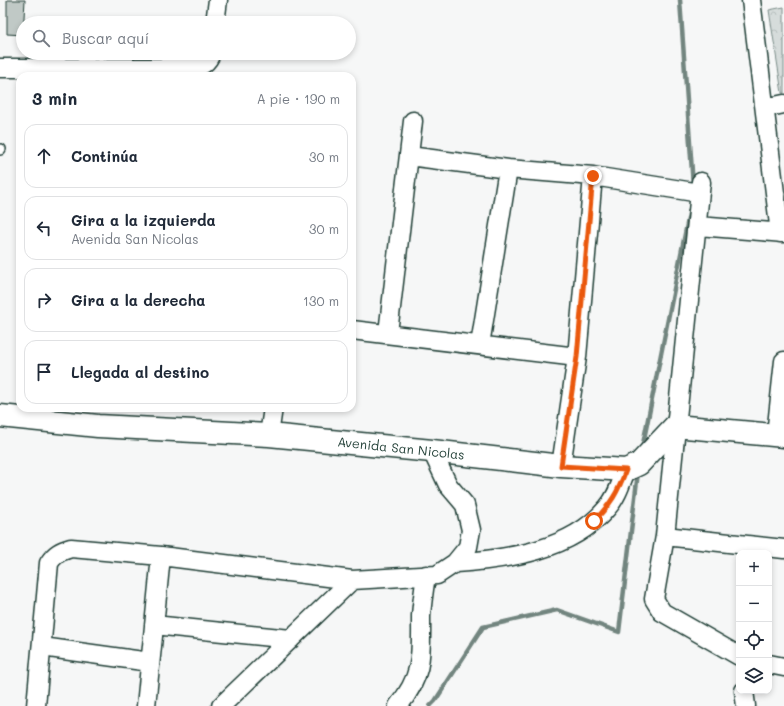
<!DOCTYPE html>
<html lang="es">
<meta charset="utf-8">
<style>
body{margin:0;font-family:Mali,sans-serif;background:#f6f6f7;color:#1f2937}
.controls{position:absolute;right:12px;bottom:12px;display:grid;overflow:hidden;border-radius:8px;box-shadow:0 2px 6px #0003}
.controls button{width:36px;height:36px;display:grid;place-items:center;padding:0;border:0;border-bottom:1px solid #e0e1e3;background:#fff;color:#1f2937;font:20px sans-serif}
.stop{position:absolute;width:12px;height:12px;margin:-9px;border:3px solid #ea580c;border-radius:50%;background:#fff}
.stop.end{background:#ea580c;border-color:#fff;box-shadow:0 1px 4px #0008}
.list{margin:0;padding:0;list-style:none}
h2{display:flex;justify-content:space-between;align-items:center;height:52px;margin:0;padding:0 16px;font-size:17px}
h2 small{font-size:13px;font-weight:400;color:#747a83}
.list li{display:grid;grid-template-columns:26px 1fr auto;gap:12px;align-items:center;box-sizing:border-box;height:64px;margin:0 8px 8px;padding:0 8px;border:1px solid #e0e1e3;border-radius:12px}
.list b{display:block;font-size:15px;white-space:nowrap}
.list p{margin:0;font-size:13px;white-space:nowrap;color:#747a83}
.list em{font-size:13px;font-style:normal;color:#747a83}
.icon{flex:none;width:22px;height:22px;fill:none;stroke:currentColor;stroke-width:2;stroke-linecap:round;stroke-linejoin:round}
.map{position:relative;flex:none;width:784px;height:706px;overflow:hidden}
.search{position:absolute;background:#fff;box-shadow:0 2px 6px #0003;left:16px;top:16px;width:340px;height:44px;display:flex;align-items:center;gap:10px;box-sizing:border-box;padding:0 14px;border-radius:22px;color:#747a83;font-size:15px}
.panel{position:absolute;background:#fff;box-shadow:0 2px 6px #0003;left:16px;top:72px;width:340px;height:340px;border-radius:12px}
.map>svg:first-child{display:block}
</style>
<div class="map">
<svg width="784" height="706" viewBox="0 0 784 706">
<defs>
<pattern id="park-crowns" width="20" height="18" patternUnits="userSpaceOnUse"><rect width="20" height="18" fill="#d6dcdb"/><path d="M2 6a3 3 0 1 1 6 0M12 15a3 3 0 1 1 6 0" fill="none" stroke="#b7bebd"/></pattern>
</defs>
<rect width="100%" height="100%" fill="#f6f7f7"/>
<filter id="ink" filterUnits="userSpaceOnUse"><feTurbulence type="fractalNoise" baseFrequency=".025" numOctaves="2"/><feDisplacementMap in="SourceGraphic" scale="8" xChannelSelector="R" yChannelSelector="G"/><feConvolveMatrix kernelMatrix="1 2 1 2 8 2 1 2 1" color-interpolation-filters="sRGB"/></filter>
<g filter="url(#ink)">
<path fill="url(#park-crowns)" stroke="#7a8c88" d="M784,7V93H782L769,10Z"/>
<g fill="none" stroke-linecap="round" stroke-linejoin="round">
<path stroke="#72857f" stroke-width="4.5" d="M680,0L693,186
M642,449L690,209
M430,706L435,701L483,627L557,610L619,632L638,472"/>
</g>
<path fill="#c0c9c6" stroke="#1f3d34" d="M7,0H25L23,35L7,34Z"/>
<g fill="none" stroke-linecap="round" stroke-linejoin="round">
<g stroke="#1f3d34" stroke-width="12">
<path id="lane" d="M0,150L1,149"/>
</g>
<g stroke="#1f3d34" stroke-width="21">
<path id="street" d="M751,0L780,233
M215,23L218,0
M0,68H192C201,66 208,63 211,53
M765,108L784,104
M409,156L508,169
M701,182L665,536L654,599L662,612L739,656
M698,226L784,233
M352,330L577,357
M388,333L413,121
M480,345L508,169L593,176L700,193
M269,435L273,408
M776,435L784,361
M561,466L577,357L593,176
M665,536L784,549
M455,563C508,559 571,551 607,508C617,497 621,483 626,470
M154,625L291,639
M42,647L150,662
M769,664L784,667
M744,691L746,706
M36,706L49,563C55,554 60,551 71,548L161,556L352,580L437,575L455,563L468,547L471,530L465,505L448,485L432,451
M146,706L161,556
M221,706L352,580
M398,706C424,675 421,653 421,616C422,602 424,589 426,575"/>
</g>
<g stroke="#1f3d34" stroke-width="25">
<path id="secondary" d="M0,416L98,426L269,435L432,451L561,466L626,470L639,464L675,426L784,436"/>
</g>
<use href="#lane" stroke="#fff" stroke-width="9"/>
<use href="#street" stroke="#fff" stroke-width="18"/>
<use href="#secondary" stroke="#fff" stroke-width="22"/>
</g>
</g>
<g fill="none" stroke-linecap="round" stroke-linejoin="round" filter="url(#ink)">
<path stroke="#ea580c" stroke-width="5" d="M593,176L577,357L561,466L626,470C618,492 611,504 594,521"/>
</g>
<g text-anchor="middle" stroke-width="3.5" stroke-linejoin="round" paint-order="stroke">
<g font-size="13" fill="#1f3d34" stroke="#fff">
<text transform="translate(401 448) rotate(6)" y="5">Avenida San Nicolas</text>
</g>
</g>
</svg>
<div class="controls">
<button>+</button>
<button>−</button>
<button><svg class="icon" aria-label="locate" viewBox="0 0 24 24"><circle cx="12" cy="12" r="6"/><path d="M12 2v4M12 18v4M2 12h4M18 12h4"/></svg></button>
<button><svg class="icon" aria-label="layers" viewBox="0 0 24 24"><path d="M12 4l9 5-9 5-9-5zM3 14l9 5 9-5"/></svg></button>
</div>
<div class="stop" style="left:594px;top:521px"></div>
<div class="stop end" style="left:593px;top:176px"></div>
<div class="search"><svg class="icon" aria-label="search" viewBox="0 0 24 24"><circle cx="10" cy="10" r="6"/><path d="M15 15l6 6"/></svg>Buscar aquí</div>
<section class="panel">
<h2>3 min<small>A pie · 190 m</small></h2>
<ul class="list">
<li><svg class="icon" aria-label="ahead" viewBox="0 0 24 24"><path d="M12 20V5M6 11l6-6 6 6"/></svg><div><b>Continúa</b></div><em>30 m</em></li>
<li><svg class="icon" aria-label="left" viewBox="0 0 24 24"><path d="M17 20v-9H6M10 6l-5 5 5 5"/></svg><div><b>Gira a la izquierda</b><p>Avenida San Nicolas</p></div><em>30 m</em></li>
<li><svg class="icon" aria-label="right" viewBox="0 0 24 24"><path d="M7 20v-9h11M14 6l5 5-5 5"/></svg><div><b>Gira a la derecha</b></div><em>130 m</em></li>
<li><svg class="icon" aria-label="arrive" viewBox="0 0 24 24"><path d="M6 21V4h12l-3 4 3 4H6"/></svg><div><b>Llegada al destino</b></div></li>
</ul>
</section>
</div>
